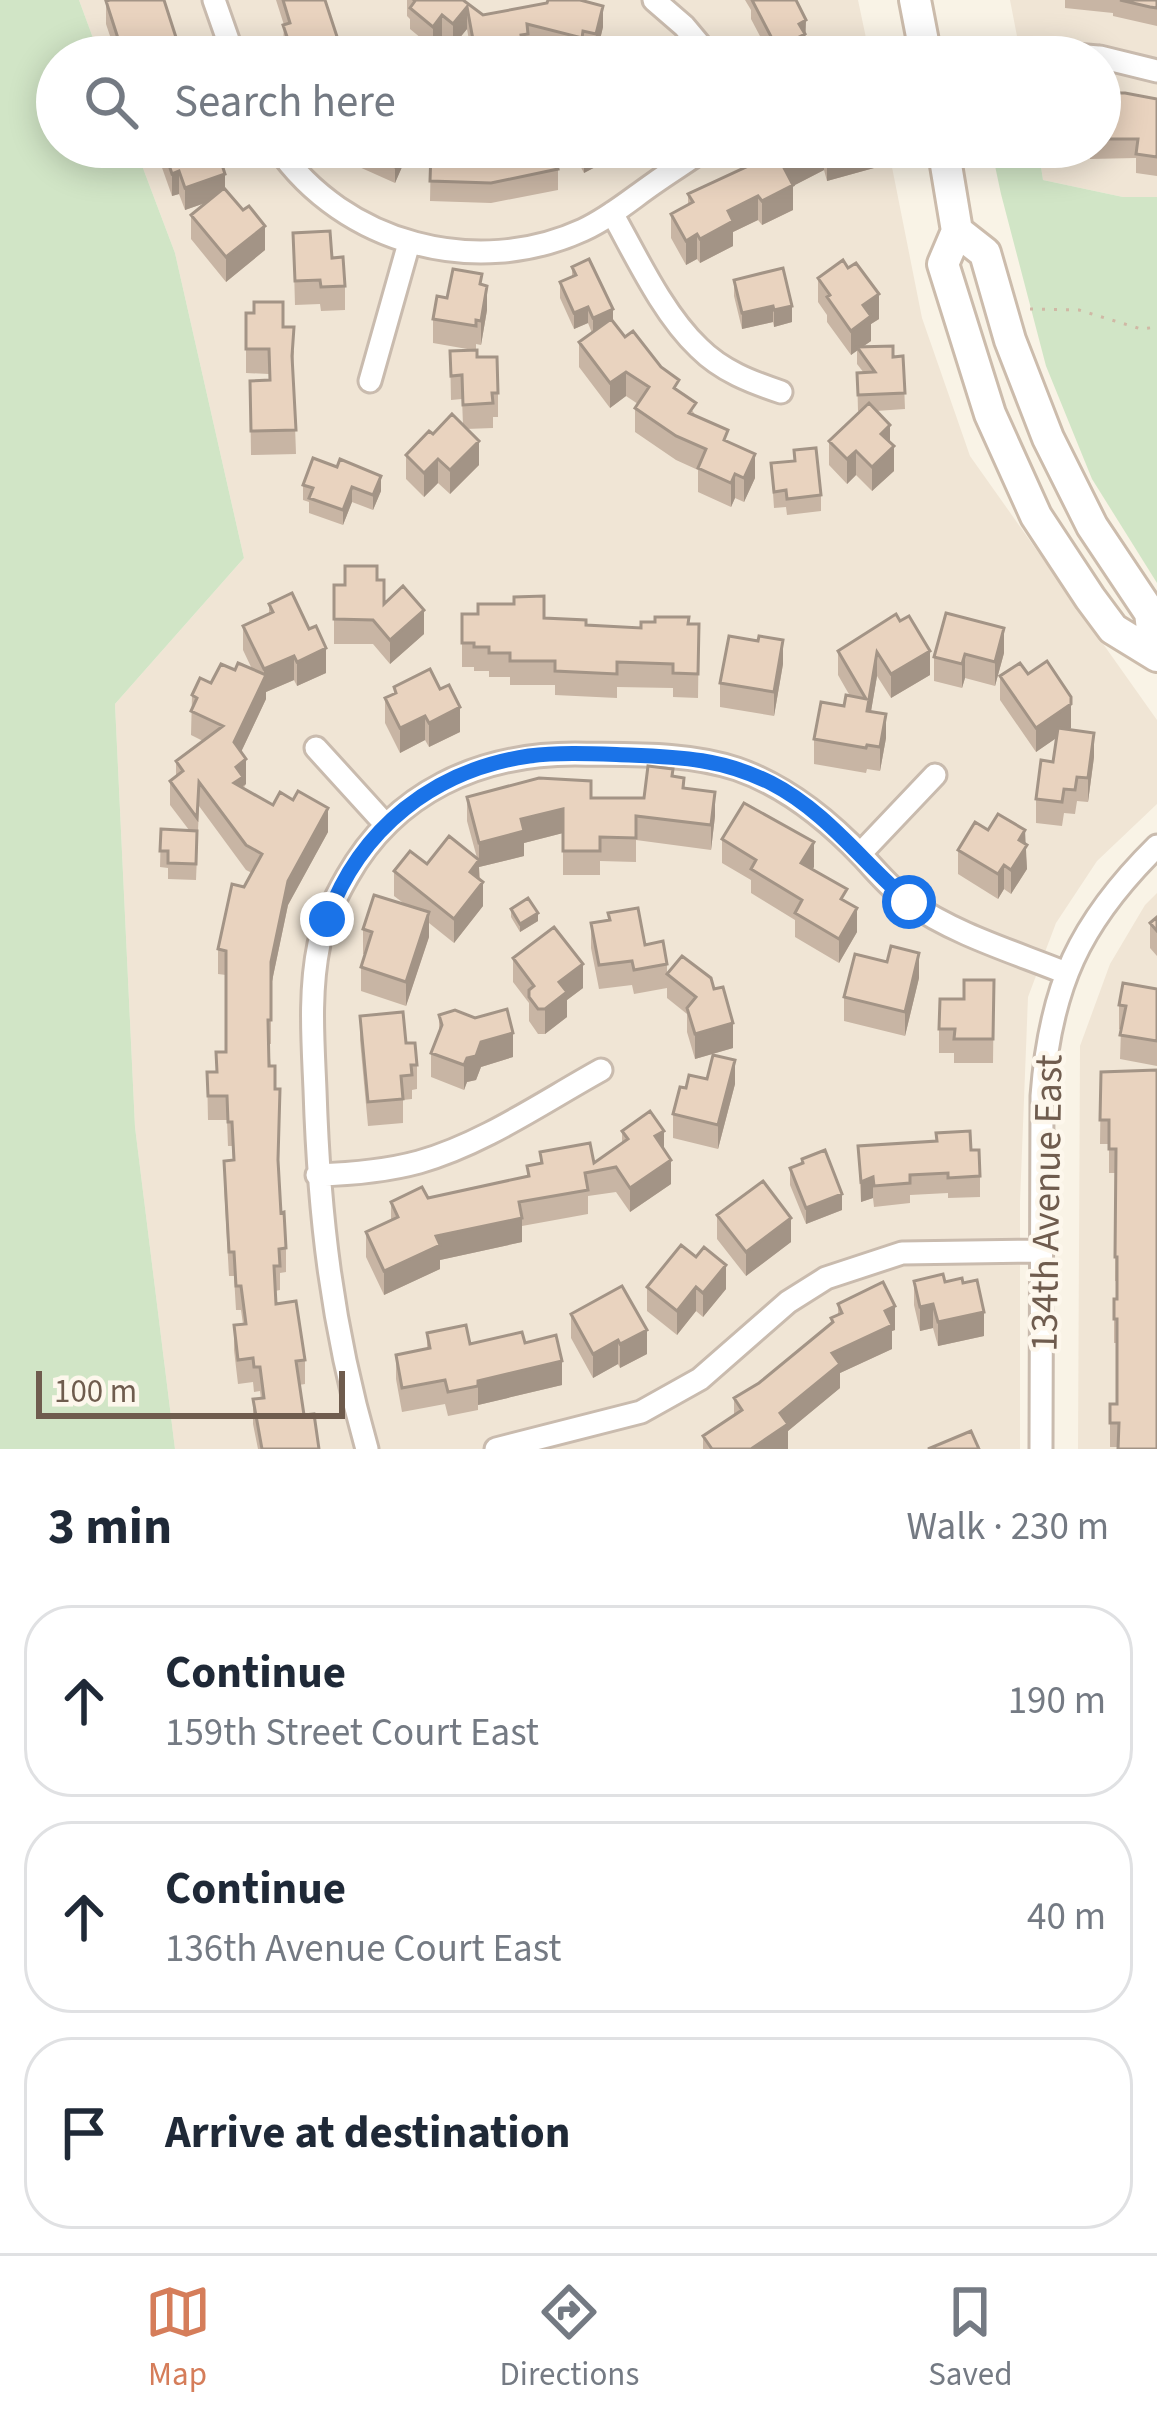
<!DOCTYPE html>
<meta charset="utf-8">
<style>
body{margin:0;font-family:"Source Sans 3",sans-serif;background:#f2f2f3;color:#1f2937}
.scale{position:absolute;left:36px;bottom:30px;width:309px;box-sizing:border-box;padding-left:12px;border:6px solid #6f5c4e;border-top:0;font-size:33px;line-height:42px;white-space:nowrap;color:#6f5c4e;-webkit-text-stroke:9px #fdf7ec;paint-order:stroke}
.stop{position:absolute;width:36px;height:36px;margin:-27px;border:9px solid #1a73e8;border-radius:50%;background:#fff}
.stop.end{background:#1a73e8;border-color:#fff;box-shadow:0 3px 12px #0008}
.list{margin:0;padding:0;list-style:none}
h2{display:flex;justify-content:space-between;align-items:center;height:156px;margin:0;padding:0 48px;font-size:51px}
h2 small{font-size:39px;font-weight:400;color:#747a83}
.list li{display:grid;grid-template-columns:78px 1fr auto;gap:36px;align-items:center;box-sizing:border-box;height:192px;margin:0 24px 24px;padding:0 24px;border:3px solid #e0e1e3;border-radius:48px}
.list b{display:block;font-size:45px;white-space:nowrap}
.list p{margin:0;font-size:39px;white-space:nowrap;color:#747a83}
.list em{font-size:39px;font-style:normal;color:#747a83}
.icon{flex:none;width:66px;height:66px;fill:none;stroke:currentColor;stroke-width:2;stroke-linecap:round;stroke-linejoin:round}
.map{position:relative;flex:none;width:1157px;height:1449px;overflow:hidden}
.search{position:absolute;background:#fff;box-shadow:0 6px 30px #0003;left:36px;right:36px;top:36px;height:132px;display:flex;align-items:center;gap:30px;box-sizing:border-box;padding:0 42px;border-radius:66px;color:#747a83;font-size:45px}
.sheet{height:804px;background:#fff}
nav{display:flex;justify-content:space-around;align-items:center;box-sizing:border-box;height:168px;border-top:3px solid #e0e1e3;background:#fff;font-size:33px;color:#747a83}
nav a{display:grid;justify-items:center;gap:6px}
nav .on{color:#d57d5a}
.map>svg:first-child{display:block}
</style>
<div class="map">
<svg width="1157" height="1449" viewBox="0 0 1157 1449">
<rect width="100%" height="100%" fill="#f9f3e6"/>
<path fill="#f0e5d5" d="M79,0H858L870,57H100Z
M1010,0H1157V197H1123L1043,180L1038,147H1100V57H1021Z
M135,147H888L922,318L970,456L1157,720V804L1097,861L1056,923L1028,997L1020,1202V1449H175L135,1127L115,704L244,558L175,253Z
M1157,893V1449H1078L1080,1046L1110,964L1145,905Z"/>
<path fill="#d1e5c6" d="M0,0H79L100,57H57V147H135L175,253L244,558L115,704L135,1127L175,1449H0Z
M991,147H1038L1043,180L1123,197H1157V583L1092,479L1046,366L1001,194Z"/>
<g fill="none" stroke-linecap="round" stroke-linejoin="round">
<g stroke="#c9bbae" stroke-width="27">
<path id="street" d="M214,0L234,57
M654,0L684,26L710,57
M1014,57L1053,53L1098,57
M1100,57L1157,71
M277,147C344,244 476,279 583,230C609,218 630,200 653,184C671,171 690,160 707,147
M612,213C636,256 663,314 699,348C722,371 751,382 781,392
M370,381L409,243
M316,748L386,825
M860,854L935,775
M317,1175C351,1174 386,1171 419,1162C483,1144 543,1102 601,1070
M367,1449C332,1327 319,1216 315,1090C313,1042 309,992 319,944C324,921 335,898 347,877C395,792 479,754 575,754C629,755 686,752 737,769C786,786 828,820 863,857C878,873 891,889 909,902C954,934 1014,952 1066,973
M496,1449L641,1412L700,1379L788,1302L826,1278L902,1253L1041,1251
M1041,1449L1042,1096C1050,987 1079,923 1157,846"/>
</g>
<g stroke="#ccbcac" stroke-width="36">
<path id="secondary" d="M915,0L926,57
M943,147L957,231L943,264L990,414L1036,516L1090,598L1113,629L1157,656
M957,231L985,253L1010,340L1048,438L1092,526L1150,613L1155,653"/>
</g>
<path stroke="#d0b8a5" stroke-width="3" stroke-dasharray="3 9" stroke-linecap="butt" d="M1030,309L1079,310L1141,329L1157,327"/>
<use href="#street" stroke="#fff" stroke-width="21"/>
<use href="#secondary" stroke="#fff" stroke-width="30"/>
</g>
<path fill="#c8b5a4" d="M276,0H325L342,52L354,57H286L283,47L284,25Z
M407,0H463L483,15L603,27L596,56L583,52L582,57H572L528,47V56L524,57H472L467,29L453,46L442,37L433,48L410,29V19L407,16Z
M745,0H796L806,41L805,55L801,57H771L751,19V10Z
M1065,0H1157V26L1113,16V13L1065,8Z
M106,1L182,56L189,57H117L106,24Z
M1100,93L1157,99V176L1136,173V158L1090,159V155L1047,154V147H1100Z
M160,147H206L225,189L265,250L226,282L191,239V215L205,203L185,210L179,194L172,196L160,162Z
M410,147L395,183L357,166V150Z
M570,147H629V149L584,173Z
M874,147V168L827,181L824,170L793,186V210L762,225L758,220L733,232V246L700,263L697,259L686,265L671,238V214L688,204V194L756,162V151Z
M431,152L558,169V190L491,203L430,201Z
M293,233L332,258L345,286V310L321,311L320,304L295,305Z
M572,267L625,337L679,391L696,416L728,442L755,478L744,502L735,498L731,507L698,492V470L676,460L635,432V408L638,404L626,396L610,408L579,367V342L592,333L588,323L574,329L560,298V282L572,276Z
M818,278L879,319L871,324V341L862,347L893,357L903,356L905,409L876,411L890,443L894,471L872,491L856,475L847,484L829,465V441L861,411H858L857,373H864L857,364V350L851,355L827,322V315L818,302Z
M734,280L792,322L774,327L773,322L742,329L734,296Z
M482,285L487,310L481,345L476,344V350L477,357L498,393V417H493V428L466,429L479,465L450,494L438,483L424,497L406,479V455L433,434L463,425L462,399L451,400L450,351L473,350L433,343V319L447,298Z
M246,313L294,351L293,369L296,454L251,455L250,381L269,380V374L246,373Z
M313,458L381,491L373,510L352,502L343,525L309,513V502L303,500V485Z
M771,463L821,495V511L787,515L786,507L774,508Z
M334,585H345L384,603L424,634L390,664L373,644H334Z
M269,604L326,673L297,686L294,680L266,692V699L241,752L246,784L243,789L328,832L288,905L271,986V1044H269L281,1213L286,1248V1272L280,1273V1290L275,1291L276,1304L305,1360V1384L299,1385L304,1415L319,1449H258L253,1424V1399H261L260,1391L254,1392L253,1382L238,1384L234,1350V1325L243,1324L241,1310H236L234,1276H229L224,1185V1161L233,1160L232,1146H228L227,1120H208L207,1072H217L226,1052V975L218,974V949L244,887L252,873L246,870L199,806L196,880L168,879V868L160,867L161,829L189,830L170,805V781L176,776V761L203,741L191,735L192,695L235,670L252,669L243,650V626L269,614Z
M462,614L544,618L586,625L641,628L699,624L698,698L673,697V688L617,687V698L555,695V685H510V677H489V671H474V667H462Z
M896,614L930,675L891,698L877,676L871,711L886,738L880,771L867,769L866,773L814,764V739L844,706L850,696L838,675V651Z
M1004,653L995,686L965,678L962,688L934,681V657Z
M783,664L774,716L720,707V683Z
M1000,676L1071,728L1069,730L1094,757L1088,802L1077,801L1075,814L1064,813L1062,826L1036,823V799L1053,762L1056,738L1036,752L1000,700Z
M394,687L460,732L429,747L425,740L400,753L385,723V698L394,694Z
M673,776L715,816L711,850L636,840V862L600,861V875H563V833L524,843V856L479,867L483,906L454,943L429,923V937L406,1006L361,991V967L365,954H363V929L406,905L394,896V871L427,864L477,858L467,821V797L644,798Z
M988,830L1025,844L1027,869L1011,894L1004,889L998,899L958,874V850Z
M722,839L814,867L812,869L847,902L857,932L839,963L795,937V920L751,893V880L722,863Z
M511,909L538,921L520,932L511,917Z
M608,913L667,964V988L634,994L632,985L599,989L591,948V923L608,920Z
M1157,917V956L1150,948V923Z
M682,956L733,1048L695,1059L687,1032V1014L667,998V974Z
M513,958L583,988L567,1000V1017L545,1034H538L529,1021V1003L513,982Z
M919,978L905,1036L844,1021V997Z
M994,980L993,1063H954V1053H939V1029L964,999Z
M1157,989V1066L1120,1059L1121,1030L1119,1029V1005Z
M439,1015L513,1057L481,1067L476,1080L467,1082L464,1090L431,1077V1053L439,1033Z
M360,1016L406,1043L417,1065V1089L412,1090V1099L403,1100V1123L368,1126L360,1040Z
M1157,1070L1118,1447H1110V1404H1117V1343H1114V1299H1117V1281H1115L1116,1173H1109V1144H1100L1101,1072Z
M735,1084L718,1149L673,1138V1114L686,1088Z
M622,1131L664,1149L671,1184L630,1212L616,1192L588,1196V1214L522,1226V1242L440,1260V1269L384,1295L366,1257V1232L391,1220V1202L428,1198L527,1176V1166L540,1163V1152L594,1163L622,1143Z
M858,1146L971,1150L980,1176V1197L948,1198V1193L910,1195V1203L874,1207L873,1198L861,1202Z
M802,1159L842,1210L806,1224L790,1185V1168L802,1164Z
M717,1215L791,1242L746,1276L717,1239Z
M914,1281L945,1282L984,1336L938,1346L933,1328L920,1331L914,1305Z
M647,1287L726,1289L703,1317L696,1311L677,1335L647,1311Z
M838,1304L895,1330L892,1331V1349L840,1373V1388L788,1431V1449H703V1436L734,1415V1398L759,1383L831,1323V1318L838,1315Z
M571,1314L647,1354L620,1368L618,1364L593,1378L571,1338Z
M427,1333L470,1344L525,1343L562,1385L478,1405V1410L448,1416L445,1404L402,1412L396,1379V1355L427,1349Z"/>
<path fill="#a39486" d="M603,6V27L596,56V34Z
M467,7V29L453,46V24Z
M442,15V37L433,48V27Z
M806,20L805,55L801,57H777V48L799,24Z
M404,147H410V149L395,183V167Z
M594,147H629V149L584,173V153Z
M824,147V170L793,186V210L762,225V201L783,166Z
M861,147H874V168L827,181V157Z
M179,171V194L172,196V174Z
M225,174V196L185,210V188Z
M758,196V220L733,232V246L700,263V239L728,211Z
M265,226V250L226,282V257Z
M697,234V259L686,265V241Z
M487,286V310L481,345V321Z
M879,294V319L871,324V341L851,355V331L863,305Z
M773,306V322L742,329V313Z
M792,306V322L774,327V310Z
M588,307V323L574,329V313Z
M613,309V326L593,334V318Z
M626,372V396L610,408V383Z
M890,425V449L881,434Z
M479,441V465L450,494V470Z
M894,446V471L872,491V467Z
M856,451V475L847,484V459Z
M755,454V478L744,502V478Z
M438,459V483L424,497V473Z
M735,474V498L731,507V483Z
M381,476V491L373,510V495Z
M352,487V502L343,525V510Z
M424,610V634L390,664V640Z
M1004,628V653L995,686V662Z
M783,640V664L774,716V692Z
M326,648V673L297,686V662Z
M930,651V675L891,698V674Z
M877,652V676L867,735V711Z
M965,654V678L962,688V664Z
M294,656V680L266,692V699L234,767V742L264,679V669Z
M1071,704V728L1036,752V728Z
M460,707V732L429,747V723Z
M886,714V738L880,771V747Z
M425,716V740L400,753V728Z
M1094,733V757L1088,802V778Z
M246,759V784L243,786V801L234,808L236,767Z
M715,792V816L711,850V825Z
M328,808V832L288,905L271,986V962L288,881Z
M563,809V833L524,843V856L479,867V884L470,872L479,860V843L521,819Z
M1025,830L1027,869L1011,894V870L1019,840Z
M814,842V867L801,887V863Z
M1004,865V889L998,899V874Z
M483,882V906L454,943V919Z
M857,908V932L839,963V939Z
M429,912V937L406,1006V982Z
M538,913V921L520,932V924Z
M919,953V978L905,1036V1012Z
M583,964V988L567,1000V1017L545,1034V1009L559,982Z
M733,1023V1048L695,1059V1034Z
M513,1033V1057L481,1067L476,1080L467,1082L464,1090V1065L467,1058L481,1042Z
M735,1060V1084L718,1149V1125Z
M664,1131V1155L655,1136Z
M671,1160V1184L630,1212V1188Z
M873,1177V1198L861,1202V1182Z
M842,1194V1210L806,1224V1208Z
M522,1218V1242L440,1260V1269L384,1295V1271L436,1236Z
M791,1218V1242L746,1276V1252Z
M726,1265V1289L703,1317V1293Z
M696,1287V1311L677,1335V1311Z
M933,1304V1328L920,1331V1307Z
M895,1306V1330L892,1331V1349L840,1373V1388L788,1431V1449H751L832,1353L885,1311Z
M984,1312V1336L938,1346V1322Z
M647,1330V1354L620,1368V1344Z
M618,1340V1364L593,1378V1354Z
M562,1361V1385L478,1405V1381Z"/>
<path fill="#e9d3bf" stroke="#a39486" stroke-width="3" d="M110,0H164L182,56L188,54L189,57H124L106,1Z
M283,0H325L342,52L348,48L354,57H294L283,25L290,23Z
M414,0H463L483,15L547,3L548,0H580L603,6L596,34L583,31L582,38L527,24L528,34L521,35L524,55L486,57V54L476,56L467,7L453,24L442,15L433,27L410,8L415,1Z
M752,0H796L806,20L799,24L805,34L777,48Z
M1120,0H1157V8L1150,7Z
M675,48L680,57H659Z
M1100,93H1125L1157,99V157L1136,154L1138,139H1100Z
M163,147H206L208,152L217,149L225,174L185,188L179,171L172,174Z
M358,147H404L395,167L357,150Z
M443,147H553L558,169L491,183L430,181L431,152H443Z
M764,147H822L783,166L793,185L762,201L758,196L728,211L733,221L700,239L697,234L686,241L671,214L693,202L688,194L761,160L756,151Z
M825,147H861L827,157Z
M224,188L243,210L249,206L265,226L226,257L191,215Z
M330,231L332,258L343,257L345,286L321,287L320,280L295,281L293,233Z
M589,259L613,309L593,318L588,307L574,313L560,282L576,275L572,267Z
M843,260L848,268L856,263L879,294L863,305L871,316L851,331L827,297L830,295L818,278Z
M783,268L792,306L774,310L773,306L742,313L734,280Z
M453,269L482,274L480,284L487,286L481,321L476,320V326L433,319L437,296L447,298Z
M254,302H283V327H294L292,356L296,430L251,431L250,381L270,380L269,349H246V313H254Z
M611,319L625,337L633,331L661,367L679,380L674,388L696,403L689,413L728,430L724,440L755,454L744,478L735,474L731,483L698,468L706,449L676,436L635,408L649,387L626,372L610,383L579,342Z
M893,346V357L903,356L905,393L858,395L857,373L875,372L857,347Z
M477,350V357H497L498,393H492L493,403L463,405L462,375L451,376L450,351Z
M869,403L890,425L881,434L894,446L872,467L856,451L847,459L829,441Z
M452,414L479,441L450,470L438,459L424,473L406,455L429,431L433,434Z
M816,448L821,495L787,499L786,490L774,492L771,463L795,461L794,450Z
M313,458L337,467L340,459L381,476L373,495L352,487L343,510L309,498L313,488L303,485Z
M345,566H377V580H384V604L403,586L424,610L390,640L373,620L334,619V585H345Z
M292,593L309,629L316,626L326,648L297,662L294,656L264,669L243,626L273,612L269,604Z
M544,596V618L586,620V625L641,628V622H655V617H689L688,624H699L698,674L673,673V664L617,662V674L555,671V661H510V653H489V647H474V643H462V614H478V604H514V597Z
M946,613L1004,628L995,662L965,654L962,664L934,657Z
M896,614L900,621L909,616L930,651L891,674L877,652L867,711L886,714L880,747L867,745L866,748L814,739L821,702L844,706L846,695L866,699L838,651Z
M729,636L758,641L759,636L783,640L774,692L720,683Z
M1047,661L1071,697V704L1036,728L1000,676L1020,663L1028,674Z
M238,663L266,675L234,742L246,759L236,767L243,777L234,783L273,805L280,792L293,800L298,791L328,808L288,881L271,962V1020H268L269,1066H275V1089H280L278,1160L281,1213L284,1212L286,1248L279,1249L280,1266H274L276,1304L296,1301L305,1360L296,1361L304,1415L314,1414L319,1449H262L253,1399L264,1398L260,1367H254L253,1358L238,1360L234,1325L246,1324L241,1286H236L234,1252H229L224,1161L234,1160L232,1122H228L227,1096H208L207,1072H217L216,1052H226V951L218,949L232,884L244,887L262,854L246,845L199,782L197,818L170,781L183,771L176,761L223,726L191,711L197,698L192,695L200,678L211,683L221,664L235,670Z
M430,669L440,689L449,685L460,707L429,723L425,716L400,728L385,698L396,693L394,687Z
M1058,728L1094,733L1088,778L1077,777L1075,790L1064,789L1062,802L1036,799L1041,760L1053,762Z
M648,766L673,769L672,776L684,778L683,788L715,792L711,825L636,816V838L600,837V851H563V809L521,819L524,831L479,843L467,797L539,778L591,781V798H644Z
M744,803L814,842L801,863L847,889L841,899L857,908L839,939L795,913L802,900L751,869L756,860L722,839Z
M998,814L1025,830L1019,840L1027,845L1011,870L1004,865L998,874L958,850L975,822L988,830Z
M161,829L197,831L196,864L168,863V851H160Z
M449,836L479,860L470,872L483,882L454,919L394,871L410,851L427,864Z
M374,895L429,912L406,982L361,967L372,932L363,929Z
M528,898L538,913L520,924L511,909Z
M638,908L645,945L663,941L667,964L634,970L632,961L599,965L591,923L610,920L608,913Z
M1157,917V931L1150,923Z
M554,927L583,964L559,982L567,992L545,1009H538L529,997V990L534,986L513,958Z
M891,946L919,953L905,1012L844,997L855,954L887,962Z
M682,956L711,978L714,989L723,987L733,1023L695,1034L687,1008L696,997L667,974Z
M964,980H994L993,1039H954L955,1029H939L940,999H964Z
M1123,983L1157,989V1041L1120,1035L1126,1006L1119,1005Z
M507,1009L513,1033L481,1042L476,1056L467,1058L464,1065L431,1053L442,1025L439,1015L455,1010L475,1018Z
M403,1012L406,1043H415L417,1065H411L412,1075L401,1076L403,1099L368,1102L360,1016Z
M713,1055L735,1060L718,1125L673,1114L680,1087L686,1088L689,1075L707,1079Z
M1157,1070V1449H1118L1119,1423H1110V1404H1117V1319H1114V1299H1117V1257H1115L1116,1149H1109V1120H1100L1101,1072Z
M650,1111L664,1131L655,1136L671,1160L630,1188L616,1167L585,1173L588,1190L519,1202L522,1218L436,1236L440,1245L384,1271L366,1232L398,1217L391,1202L422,1187L428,1198L529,1176L527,1166L542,1163L540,1152L590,1143L594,1163L628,1139L622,1131Z
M970,1131L971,1150H979L980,1176L948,1178V1173L910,1175V1183L874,1186L873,1177L861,1182L858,1146L937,1141L936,1133Z
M825,1150L842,1194L806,1208L790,1168L803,1163L802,1159Z
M763,1181L791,1218L746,1252L717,1215Z
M681,1245L696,1257L704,1247L726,1265L703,1293L696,1287L677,1311L647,1287Z
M943,1274L945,1282L962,1278L963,1283L977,1280L984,1312L938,1322L933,1304L920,1307L914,1281Z
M883,1282L895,1306L885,1311L892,1325L832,1353L840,1364L780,1413L788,1424L751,1449H712L703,1436L742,1410L734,1398L759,1383L833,1322L831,1318L842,1313L838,1304Z
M622,1286L647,1330L620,1344L618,1340L593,1354L571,1314Z
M466,1325L470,1344L522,1332L525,1343L556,1335L562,1361L478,1381V1386L448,1392L445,1380L402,1388L396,1355L430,1348L427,1333Z
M971,1431L979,1449H928Z"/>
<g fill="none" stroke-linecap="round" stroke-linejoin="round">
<path stroke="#1a73e8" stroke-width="15" d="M327,919C360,828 434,770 529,756C562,752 597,754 629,755C682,757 723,759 771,783C826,811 863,863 909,902"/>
</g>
<g text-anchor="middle" stroke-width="9" stroke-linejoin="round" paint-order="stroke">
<g font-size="39" fill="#6f5c4e" stroke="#fdf7ec">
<text transform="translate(1045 1203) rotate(-89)" y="14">134th Avenue East</text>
</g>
</g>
</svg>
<div class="scale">100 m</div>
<div class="stop" style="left:909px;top:902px"></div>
<div class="stop end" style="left:327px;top:919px"></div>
<div class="search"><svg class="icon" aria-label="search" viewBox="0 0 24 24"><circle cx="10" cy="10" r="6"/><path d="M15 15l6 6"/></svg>Search here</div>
</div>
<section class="sheet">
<h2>3 min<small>Walk · 230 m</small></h2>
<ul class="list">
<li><svg class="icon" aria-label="ahead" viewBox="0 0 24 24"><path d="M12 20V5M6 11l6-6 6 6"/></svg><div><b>Continue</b><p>159th Street Court East</p></div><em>190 m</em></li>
<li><svg class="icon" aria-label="ahead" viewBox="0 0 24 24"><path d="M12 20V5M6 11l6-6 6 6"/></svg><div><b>Continue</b><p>136th Avenue Court East</p></div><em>40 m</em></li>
<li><svg class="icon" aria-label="arrive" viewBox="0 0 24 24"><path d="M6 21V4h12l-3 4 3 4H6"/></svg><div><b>Arrive at destination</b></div></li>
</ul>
</section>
<nav>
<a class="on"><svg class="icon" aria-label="map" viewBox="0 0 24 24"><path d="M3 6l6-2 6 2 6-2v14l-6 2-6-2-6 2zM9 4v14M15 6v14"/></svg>Map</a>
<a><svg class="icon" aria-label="directions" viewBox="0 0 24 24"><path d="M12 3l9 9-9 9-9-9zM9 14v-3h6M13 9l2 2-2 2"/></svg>Directions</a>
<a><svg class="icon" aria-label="saved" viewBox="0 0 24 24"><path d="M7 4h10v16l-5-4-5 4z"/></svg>Saved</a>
</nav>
